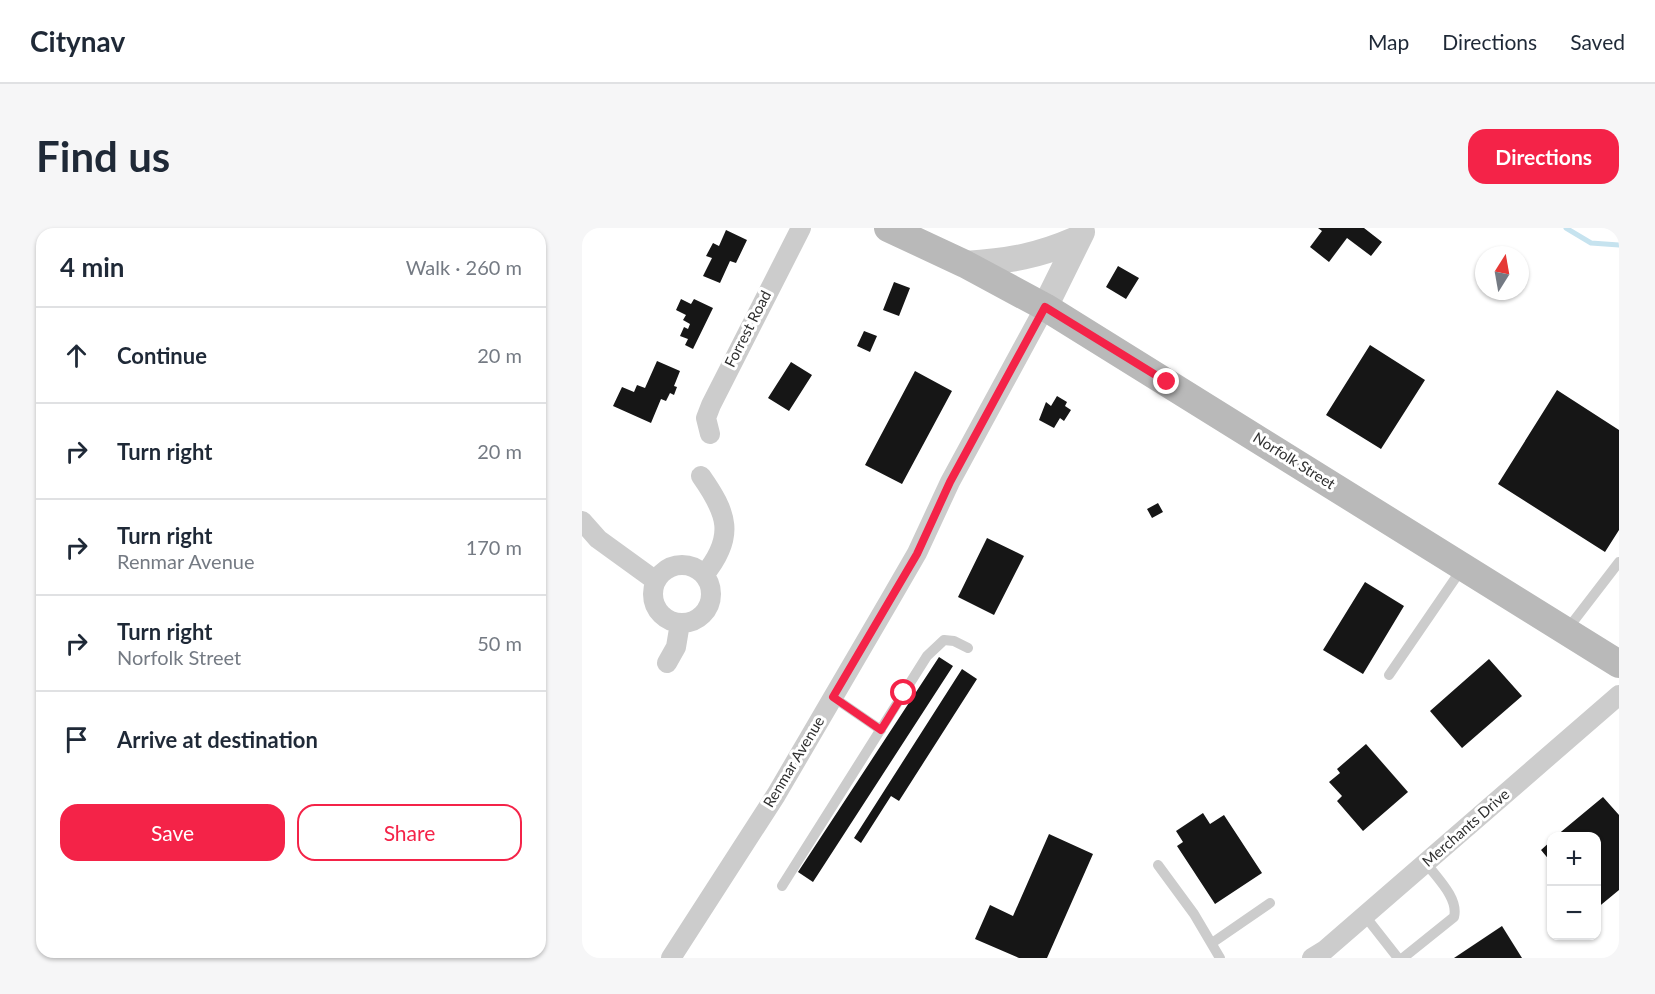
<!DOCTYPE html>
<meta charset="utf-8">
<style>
body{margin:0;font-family:Lato,sans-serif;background:#f6f6f7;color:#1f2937}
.controls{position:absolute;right:18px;bottom:18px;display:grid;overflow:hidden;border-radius:12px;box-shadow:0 2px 4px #0004}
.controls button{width:54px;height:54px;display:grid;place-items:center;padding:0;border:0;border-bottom:2px solid #e0e1e3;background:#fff;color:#1f2937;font:30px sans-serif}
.compass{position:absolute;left:893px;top:18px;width:54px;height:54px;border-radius:50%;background:#fff;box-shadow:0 2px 4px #0004;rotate:11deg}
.stop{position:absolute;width:18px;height:18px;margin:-14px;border:4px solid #f42348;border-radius:50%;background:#fff}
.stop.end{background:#f42348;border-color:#fff;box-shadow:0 2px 6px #0008}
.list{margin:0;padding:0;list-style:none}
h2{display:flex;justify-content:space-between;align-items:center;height:78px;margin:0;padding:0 24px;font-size:26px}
h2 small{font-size:20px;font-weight:400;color:#747a83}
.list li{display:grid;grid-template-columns:39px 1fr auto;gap:18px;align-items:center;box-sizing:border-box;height:96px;padding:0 24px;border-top:2px solid #e0e1e3}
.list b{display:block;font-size:22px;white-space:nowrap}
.list p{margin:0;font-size:20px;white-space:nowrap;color:#747a83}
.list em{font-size:20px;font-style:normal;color:#747a83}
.actions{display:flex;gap:12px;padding:18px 24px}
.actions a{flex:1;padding:14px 0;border:2px solid #f42348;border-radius:18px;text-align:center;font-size:21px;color:#f42348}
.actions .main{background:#f42348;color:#fff}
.icon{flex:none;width:33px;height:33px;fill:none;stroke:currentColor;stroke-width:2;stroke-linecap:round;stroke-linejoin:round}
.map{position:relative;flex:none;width:1037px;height:730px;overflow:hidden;border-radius:18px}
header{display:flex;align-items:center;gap:36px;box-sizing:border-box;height:84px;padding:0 30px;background:#fff;border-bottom:2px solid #e0e1e3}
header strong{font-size:28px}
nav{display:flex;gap:33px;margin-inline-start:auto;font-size:21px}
.intro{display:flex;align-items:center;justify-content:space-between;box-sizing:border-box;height:144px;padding:0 36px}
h1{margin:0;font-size:42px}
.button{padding:15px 27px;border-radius:18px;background:#f42348;color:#fff;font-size:21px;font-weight:700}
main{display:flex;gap:36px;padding:0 36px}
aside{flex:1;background:#fff;border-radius:18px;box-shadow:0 2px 4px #0004}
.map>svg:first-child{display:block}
</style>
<header>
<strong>Citynav</strong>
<nav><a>Map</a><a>Directions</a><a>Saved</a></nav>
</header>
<div class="intro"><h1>Find us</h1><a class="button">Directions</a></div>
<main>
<aside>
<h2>4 min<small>Walk · 260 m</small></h2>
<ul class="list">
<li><svg class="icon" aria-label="ahead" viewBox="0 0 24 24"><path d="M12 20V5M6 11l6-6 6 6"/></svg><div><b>Continue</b></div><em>20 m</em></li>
<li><svg class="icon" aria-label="right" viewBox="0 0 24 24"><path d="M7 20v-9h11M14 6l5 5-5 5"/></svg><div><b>Turn right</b></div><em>20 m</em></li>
<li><svg class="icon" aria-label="right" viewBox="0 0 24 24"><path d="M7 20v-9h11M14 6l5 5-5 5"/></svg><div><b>Turn right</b><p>Renmar Avenue</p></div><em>170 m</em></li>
<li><svg class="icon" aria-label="right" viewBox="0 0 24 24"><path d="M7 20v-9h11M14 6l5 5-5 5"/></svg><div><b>Turn right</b><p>Norfolk Street</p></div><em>50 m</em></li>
<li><svg class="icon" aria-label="arrive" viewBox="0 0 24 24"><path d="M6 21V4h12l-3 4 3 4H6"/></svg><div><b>Arrive at destination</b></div></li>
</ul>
<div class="actions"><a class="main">Save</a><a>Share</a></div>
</aside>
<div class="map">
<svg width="1037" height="730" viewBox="0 0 1037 730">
<rect width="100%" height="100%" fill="#fff"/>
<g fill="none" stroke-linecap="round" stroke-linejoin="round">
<path stroke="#c6e3ef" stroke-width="5" d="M984,0L1009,15L1037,17"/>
</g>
<path fill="#161616" d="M736,0H782L800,14L789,28L765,10L747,34L728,19L740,3Z
M144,2L165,12L154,35L148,33L138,55L121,48L130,30L124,28L131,15L137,18Z
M536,38L557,50L544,71L524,59Z
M312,54L328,60L317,88L301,82Z
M99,71L109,76L112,71L131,80L111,121L103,117L106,111L98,108L102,99L106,101L108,96L101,92L104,87L94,82Z
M282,103L295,108L288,124L275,118Z
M788,117L843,152L799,221L744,187Z
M75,133L98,143L92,158L95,159L92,167L88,165L84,173L79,171L69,195L31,178L40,159L52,164L55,157L63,160Z
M209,134L230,147L207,183L186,170Z
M333,143L370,163L320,256L283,237Z
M975,162L1037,202V302L1023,324L916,256Z
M475,168L485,174L483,178L489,182L482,193L478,190L472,200L457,192L464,174L469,178Z
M576,275L581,284L570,290L565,281Z
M405,310L442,328L412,387L376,369Z
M783,354L822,378L781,446L741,422Z
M357,429L371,438L231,654L216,644Z
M907,431L940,468L880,520L848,483Z
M380,441L395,451L317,573L309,568L279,615L272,610Z
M784,516L826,564L781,603L755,573L760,568L747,554L758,545L755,541Z
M1021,569L1037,587V662L1014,681V608H974Z
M621,585L628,596L642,587L680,645L633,676L595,618L601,614L594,603Z
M467,606L511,626L465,730H437L393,711L408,677L431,688Z
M969,613V634L959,622Z
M920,698L940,730H872Z"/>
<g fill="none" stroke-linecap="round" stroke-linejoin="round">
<path stroke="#ccc" stroke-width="10" d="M984,403L1037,334
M807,447L881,339
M251,469L299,502
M576,637L612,686L638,730
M200,658L345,428L362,412L372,413L386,420
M783,688L816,730
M630,715L688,675
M821,730L872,689C877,670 854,649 844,635"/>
<path stroke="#ccc" stroke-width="20" d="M128,206L124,190L129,177L219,0
M119,248C145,285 154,308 122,347
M0,293L16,311L74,353
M71 366a29 29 0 1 1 58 0a29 29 0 1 1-58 0Z
M85,435L94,419L98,395
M89,730L194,567L309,370L335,325L368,254L463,79
M730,730L743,722L1037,467"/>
<path stroke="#ccc" stroke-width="26" d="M383,36C427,33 457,28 497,10
M463,79L500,4"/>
<path stroke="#b9b9b9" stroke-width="28" d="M306,0L383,36L463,79L1037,436"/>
</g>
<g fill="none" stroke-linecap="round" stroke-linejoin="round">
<path stroke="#f42348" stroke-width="8" d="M322,465L299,502L251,469L335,326L368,254L463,79L585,154"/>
</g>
<g text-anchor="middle" stroke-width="6" stroke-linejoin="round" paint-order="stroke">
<g font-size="15" fill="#2f2f2f" stroke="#fff">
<text transform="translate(166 101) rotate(-63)" y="5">Forrest Road</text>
<text transform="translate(712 233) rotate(32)" y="5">Norfolk Street</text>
<text transform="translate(212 534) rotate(-59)" y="5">Renmar Avenue</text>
<text transform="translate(884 600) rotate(-41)" y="5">Merchants Drive</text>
</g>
</g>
</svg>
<div class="controls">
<button>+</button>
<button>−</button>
</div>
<svg class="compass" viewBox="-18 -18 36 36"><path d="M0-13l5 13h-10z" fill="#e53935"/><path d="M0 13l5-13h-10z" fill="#747a83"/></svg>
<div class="stop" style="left:322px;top:465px"></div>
<div class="stop end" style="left:585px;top:154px"></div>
</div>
</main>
